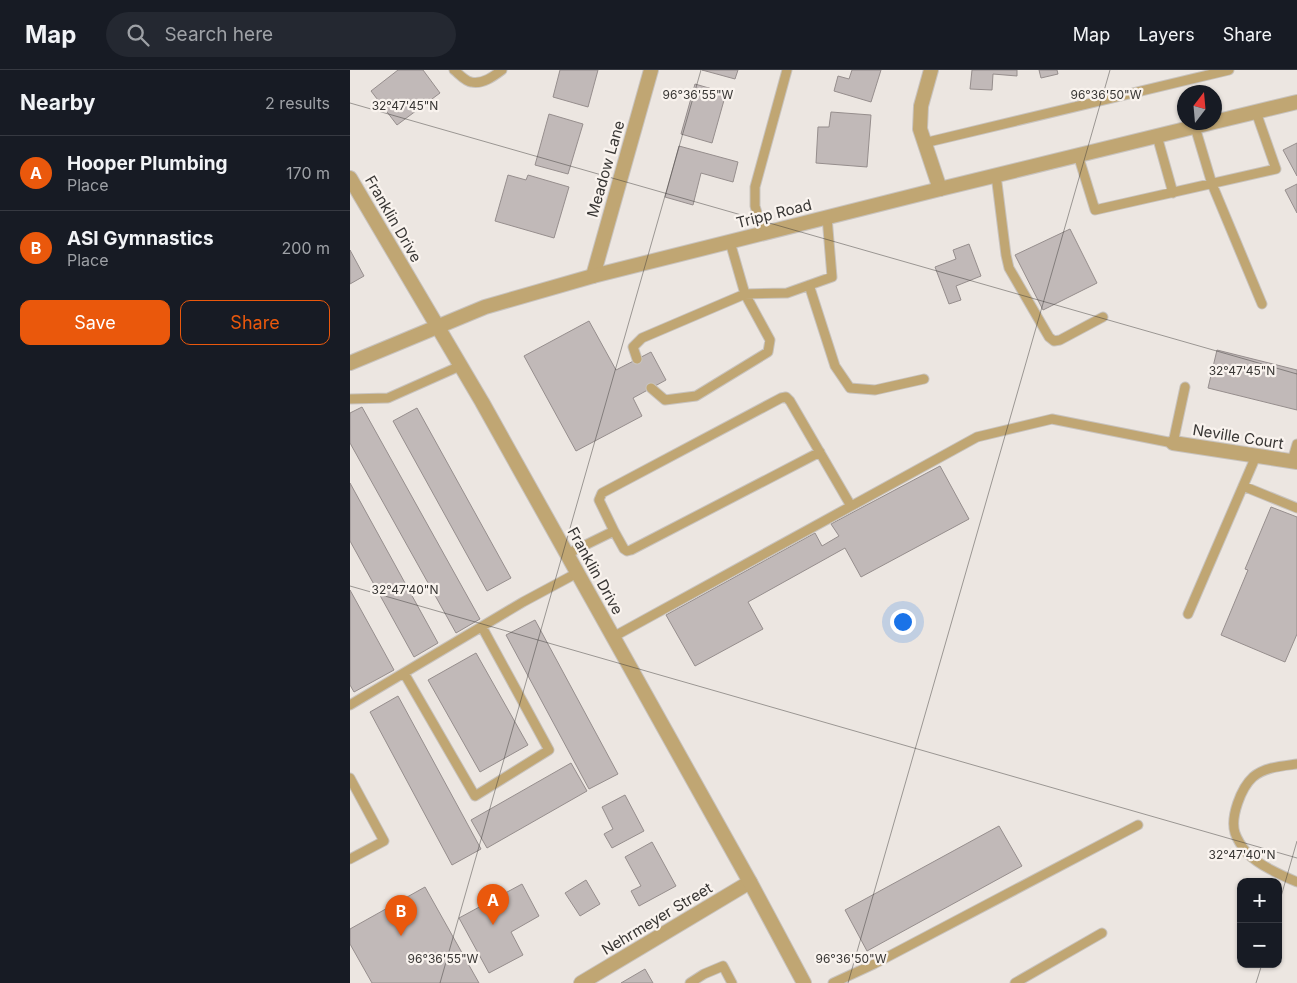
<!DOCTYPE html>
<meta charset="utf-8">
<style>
body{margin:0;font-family:Inter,sans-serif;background:#242831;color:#f1f3f6}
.controls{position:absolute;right:15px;bottom:15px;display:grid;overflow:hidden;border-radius:10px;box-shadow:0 1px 4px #0004}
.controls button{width:45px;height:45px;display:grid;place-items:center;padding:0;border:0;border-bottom:1px solid #363941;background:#171b24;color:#f1f3f6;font:25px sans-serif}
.compass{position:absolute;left:827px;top:15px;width:45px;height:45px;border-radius:50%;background:#171b24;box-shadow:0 1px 4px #0004;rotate:16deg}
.you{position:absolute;left:552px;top:551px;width:18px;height:18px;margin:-12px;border:4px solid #fff;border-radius:50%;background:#1a73e8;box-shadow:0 0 0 8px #1a73e833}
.badge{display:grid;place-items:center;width:32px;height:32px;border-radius:50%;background:#ea580c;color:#fff;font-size:16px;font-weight:700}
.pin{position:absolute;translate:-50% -41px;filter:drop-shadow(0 1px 2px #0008)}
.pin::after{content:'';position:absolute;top:26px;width:18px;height:15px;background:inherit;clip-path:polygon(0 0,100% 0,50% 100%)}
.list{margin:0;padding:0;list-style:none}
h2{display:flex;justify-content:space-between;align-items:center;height:65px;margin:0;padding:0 20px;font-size:21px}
h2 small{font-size:16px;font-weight:400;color:#9ea1a6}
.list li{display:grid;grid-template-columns:32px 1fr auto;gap:15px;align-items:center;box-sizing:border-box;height:75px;padding:0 20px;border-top:1px solid #363941}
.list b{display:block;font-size:19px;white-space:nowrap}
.list p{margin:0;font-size:16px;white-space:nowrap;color:#9ea1a6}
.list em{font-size:16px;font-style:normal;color:#9ea1a6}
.actions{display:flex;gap:10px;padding:15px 20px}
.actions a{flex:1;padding:11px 0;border:1px solid #ea580c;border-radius:10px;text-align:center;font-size:18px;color:#ea580c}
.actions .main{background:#ea580c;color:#fff}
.icon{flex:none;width:28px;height:28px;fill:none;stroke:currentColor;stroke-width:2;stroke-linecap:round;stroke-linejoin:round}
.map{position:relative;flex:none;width:947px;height:913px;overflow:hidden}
header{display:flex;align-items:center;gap:30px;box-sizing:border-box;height:70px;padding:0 25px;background:#171b24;border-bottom:1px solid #363941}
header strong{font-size:24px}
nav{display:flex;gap:28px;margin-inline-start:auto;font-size:18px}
.search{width:350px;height:45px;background:#242831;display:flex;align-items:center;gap:12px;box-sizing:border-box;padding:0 18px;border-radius:28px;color:#9ea1a6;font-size:19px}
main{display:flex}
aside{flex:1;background:#171b24}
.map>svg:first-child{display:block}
</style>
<header>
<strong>Map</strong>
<div class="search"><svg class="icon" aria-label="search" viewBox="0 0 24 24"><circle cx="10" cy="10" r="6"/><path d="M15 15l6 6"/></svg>Search here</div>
<nav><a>Map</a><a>Layers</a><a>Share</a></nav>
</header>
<main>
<aside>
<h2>Nearby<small>2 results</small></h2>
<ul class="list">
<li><span class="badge">A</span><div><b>Hooper Plumbing</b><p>Place</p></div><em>170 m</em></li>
<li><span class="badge">B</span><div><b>ASI Gymnastics</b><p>Place</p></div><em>200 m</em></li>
</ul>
<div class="actions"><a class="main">Save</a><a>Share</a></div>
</aside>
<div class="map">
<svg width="947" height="913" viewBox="0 0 947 913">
<rect width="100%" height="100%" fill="#ece6e1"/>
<path fill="#c1b9b8" stroke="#968e8d" d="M48,0H73L90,23L47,55L21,21Z
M210,0H248L238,37L203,27Z
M352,0H388L385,9Z
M502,0H531L521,32L484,21L488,6L499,9Z
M622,0H667V6L643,4L642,20L620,19Z
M689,0H707L708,4L691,8Z
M345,14L376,23L362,73L331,64Z
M481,42L521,45L517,97L466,93L468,57H479Z
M199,44L233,54L218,104L185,95Z
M947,73V106L933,80Z
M329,76L388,92L383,112L351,103L343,135L315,127Z
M158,105L176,110L178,105L219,117L204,168L145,151Z
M947,114V143L935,120Z
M720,159L747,213L693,240L665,185Z
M619,174L631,206L606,216L611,230L599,234L585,197L606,189L603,180Z
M0,180L14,206L0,214Z
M239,251L266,300L301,282L316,310L283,328L292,346L226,381L174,286Z
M867,280L947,300V340L858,318Z
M12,337L130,549L106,563L0,373V343Z
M67,338L161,508L137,521L43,351Z
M590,396L619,449L511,507L495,478L398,532L413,559L345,596L316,545L465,463L472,476L489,466L481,454Z
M0,413L88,573L64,587L0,471Z
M921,437L947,447V564L935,592L871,565L898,500L895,499Z
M0,520L44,600L4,622L0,615Z
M185,550L268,704L239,719L156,565Z
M126,583L178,675L130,702L78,610Z
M48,626L131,779L102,795L20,642Z
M221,693L237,721L137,778L121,750Z
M275,725L294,761L262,778L254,764L263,759L252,737Z
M649,756L672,796L517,881L495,840Z
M302,772L326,816L289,836L281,821L291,816L275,787Z
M236,810L250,834L230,846L215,823Z
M172,814L189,846L161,862L173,885L139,903L109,848Z
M75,817L129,913H22L0,874V859Z
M295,899L303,913H271Z"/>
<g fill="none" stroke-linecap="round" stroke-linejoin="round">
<g stroke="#c8c3be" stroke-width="11">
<path id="service" d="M104,0C108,3 115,11 121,12C132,15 144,6 152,0
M845,57L862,114L912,234
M807,66L823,123
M574,73L879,0
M728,85L745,140L926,99L906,42
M646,105L656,185L659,198L699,267L704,271L710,270L753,247
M413,163L405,136V117L437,0
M459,215L485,296L500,318L525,320L574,309
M287,289L283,277L292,268L395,224L380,172
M301,318L315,330L346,326L418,282L420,270L395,224L437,223L482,207L477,147
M0,329L38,328L110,296
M942,391L947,374
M893,416L947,438
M264,461L274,479L277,481L281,480L470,382
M217,484L264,461L249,430L252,423L431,328L436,327L440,331L501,436
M838,544L906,386
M263,567L627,367L702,349L823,373L835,317
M54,603L125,726L199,680L132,557
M0,635L173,532L227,503
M947,694C932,696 915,697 903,707C891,718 880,747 885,763C887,769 893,778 897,783C910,796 931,805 947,812
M0,708L34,771L0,789
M340,913L354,904L373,896L382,913
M483,913L524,894L788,755
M665,913L752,863"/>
</g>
<g stroke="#c8c3be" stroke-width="16">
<path id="minor" d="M581,0L571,36L570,59L590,119
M243,206L301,0
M823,373L947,392
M231,913L400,812"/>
</g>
<g stroke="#c8c3be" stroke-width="16">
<path id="tertiary" d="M864,52L947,32
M0,108L132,332L400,812L454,913
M0,293L135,237L243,206L590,119L864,52"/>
</g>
<use href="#service" stroke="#c0a673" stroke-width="9"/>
<use href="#minor" stroke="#c0a673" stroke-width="14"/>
<use href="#tertiary" stroke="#c0a673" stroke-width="14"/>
</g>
<path fill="none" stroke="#383634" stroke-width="1" stroke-opacity="0.45" d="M0,33L947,304M0,516L947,788M928,837L947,771M90,913L351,0M498,913L760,0M906,913L912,894"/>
<g text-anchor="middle" stroke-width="4.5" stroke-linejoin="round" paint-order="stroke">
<g font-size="15" fill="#383634" stroke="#f9f3ee">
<text transform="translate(256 99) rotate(-74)" y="5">Meadow Lane</text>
<text transform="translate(424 144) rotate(-14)" y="5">Tripp Road</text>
<text transform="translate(43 149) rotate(60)" y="5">Franklin Drive</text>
<text transform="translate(888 367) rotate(9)" y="5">Neville Court</text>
<text transform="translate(245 501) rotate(61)" y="5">Franklin Drive</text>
<text transform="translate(307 849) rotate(-31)" y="5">Nehrmeyer Street</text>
</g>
</g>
<g font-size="12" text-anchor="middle" fill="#383634" stroke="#f9f3ee" stroke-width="4.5" stroke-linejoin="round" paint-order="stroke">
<text x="348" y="29">96°36'55"W</text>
<text x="756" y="29">96°36'50"W</text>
<text x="55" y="40">32°47'45"N</text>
<text x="892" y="305">32°47'45"N</text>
<text x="55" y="524">32°47'40"N</text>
<text x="892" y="789">32°47'40"N</text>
<text x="93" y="893">96°36'55"W</text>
<text x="501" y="893">96°36'50"W</text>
</g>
</svg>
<div class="controls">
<button>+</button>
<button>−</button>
</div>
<svg class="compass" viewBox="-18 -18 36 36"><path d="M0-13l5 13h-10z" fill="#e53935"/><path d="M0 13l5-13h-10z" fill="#9ea1a6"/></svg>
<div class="you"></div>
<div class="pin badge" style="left:143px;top:855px">A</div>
<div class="pin badge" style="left:51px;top:866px">B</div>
</div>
</main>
